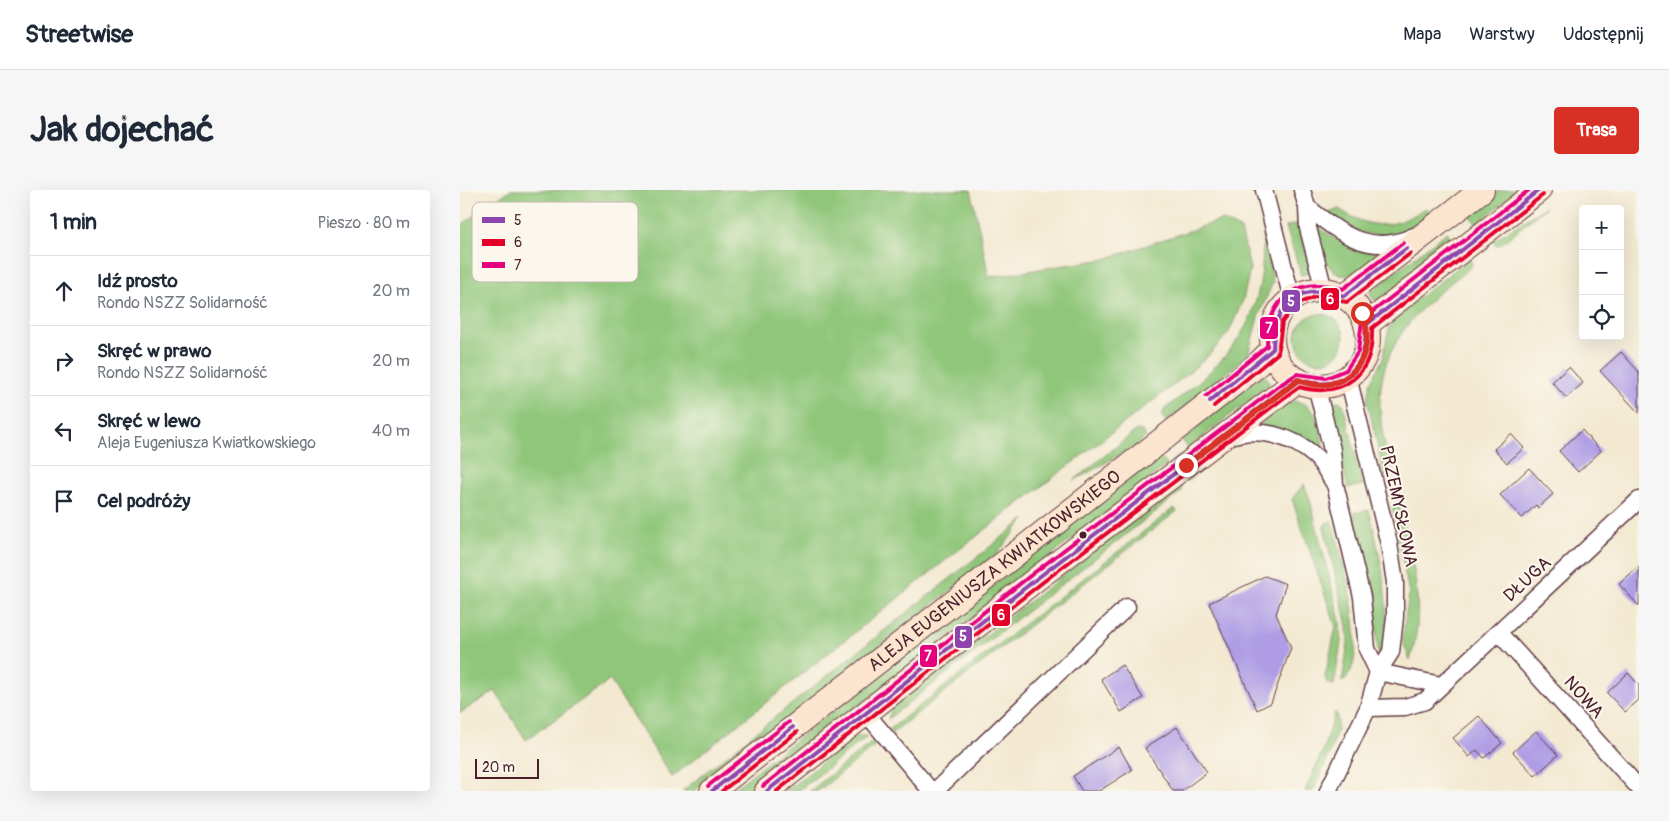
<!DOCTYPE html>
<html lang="pl">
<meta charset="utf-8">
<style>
body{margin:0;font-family:Pangolin,sans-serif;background:#f6f6f7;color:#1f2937}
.controls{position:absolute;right:15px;top:15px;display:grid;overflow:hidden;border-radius:5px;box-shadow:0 5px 20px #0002}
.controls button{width:45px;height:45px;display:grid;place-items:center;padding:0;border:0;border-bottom:1px solid #e0e1e3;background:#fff;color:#1f2937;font:25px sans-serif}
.scale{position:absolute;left:15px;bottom:12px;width:64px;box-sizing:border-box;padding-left:5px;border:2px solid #4a1f2b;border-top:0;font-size:14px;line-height:18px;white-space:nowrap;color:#4a1f2b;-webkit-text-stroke:4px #fbf7ec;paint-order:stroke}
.stop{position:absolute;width:15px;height:15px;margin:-11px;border:4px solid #d93025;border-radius:50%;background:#fff}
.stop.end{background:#d93025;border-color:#fff;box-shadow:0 1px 5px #0008}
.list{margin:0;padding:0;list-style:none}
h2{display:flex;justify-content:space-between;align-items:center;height:65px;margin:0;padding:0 20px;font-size:21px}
h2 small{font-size:16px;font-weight:400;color:#747a83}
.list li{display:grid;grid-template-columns:32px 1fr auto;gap:15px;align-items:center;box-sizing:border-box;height:70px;padding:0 20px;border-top:1px solid #e0e1e3}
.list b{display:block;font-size:19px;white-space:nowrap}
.list p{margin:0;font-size:16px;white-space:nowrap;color:#747a83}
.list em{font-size:16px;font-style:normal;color:#747a83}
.icon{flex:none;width:28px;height:28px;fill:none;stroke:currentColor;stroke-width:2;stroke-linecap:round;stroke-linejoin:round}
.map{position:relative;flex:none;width:1179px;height:601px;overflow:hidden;border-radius:5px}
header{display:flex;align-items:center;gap:30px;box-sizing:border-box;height:70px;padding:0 25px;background:#fff;border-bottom:1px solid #e0e1e3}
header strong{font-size:24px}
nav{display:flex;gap:28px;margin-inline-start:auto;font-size:18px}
.intro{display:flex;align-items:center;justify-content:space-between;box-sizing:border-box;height:120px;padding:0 30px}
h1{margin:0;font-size:35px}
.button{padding:12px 22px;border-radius:5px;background:#d93025;color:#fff;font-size:18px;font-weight:700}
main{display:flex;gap:30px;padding:0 30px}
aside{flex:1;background:#fff;border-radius:5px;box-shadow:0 5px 20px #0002}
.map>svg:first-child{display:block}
</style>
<header>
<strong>Streetwise</strong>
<nav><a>Mapa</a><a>Warstwy</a><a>Udostępnij</a></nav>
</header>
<div class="intro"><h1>Jak dojechać</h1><a class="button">Trasa</a></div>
<main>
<aside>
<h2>1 min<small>Pieszo · 80 m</small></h2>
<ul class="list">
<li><svg class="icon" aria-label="ahead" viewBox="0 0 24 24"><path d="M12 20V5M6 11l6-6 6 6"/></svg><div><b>Idź prosto</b><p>Rondo NSZZ Solidarność</p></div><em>20 m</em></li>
<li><svg class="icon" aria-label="right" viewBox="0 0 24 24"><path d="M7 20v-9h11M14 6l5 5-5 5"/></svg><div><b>Skręć w prawo</b><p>Rondo NSZZ Solidarność</p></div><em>20 m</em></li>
<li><svg class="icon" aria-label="left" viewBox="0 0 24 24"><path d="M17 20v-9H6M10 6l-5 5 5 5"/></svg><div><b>Skręć w lewo</b><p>Aleja Eugeniusza Kwiatkowskiego</p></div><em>40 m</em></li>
<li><svg class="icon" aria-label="arrive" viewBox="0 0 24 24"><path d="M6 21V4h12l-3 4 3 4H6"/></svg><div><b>Cel podróży</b></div></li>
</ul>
</aside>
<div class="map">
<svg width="1179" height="601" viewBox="0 0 1179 601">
<rect width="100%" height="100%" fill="#fbf7ec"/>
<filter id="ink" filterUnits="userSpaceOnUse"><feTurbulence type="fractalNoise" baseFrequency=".02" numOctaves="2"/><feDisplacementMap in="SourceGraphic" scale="10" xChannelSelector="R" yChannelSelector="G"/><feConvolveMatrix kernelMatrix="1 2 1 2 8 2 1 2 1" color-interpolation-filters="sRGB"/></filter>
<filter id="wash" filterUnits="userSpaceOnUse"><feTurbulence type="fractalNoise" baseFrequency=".0096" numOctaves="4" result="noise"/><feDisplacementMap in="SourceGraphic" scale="20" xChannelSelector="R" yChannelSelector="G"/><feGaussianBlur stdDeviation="1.12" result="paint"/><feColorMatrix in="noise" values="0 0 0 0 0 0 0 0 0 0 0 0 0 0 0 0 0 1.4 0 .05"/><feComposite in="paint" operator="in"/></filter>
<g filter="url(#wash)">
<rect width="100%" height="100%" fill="#f3e9d1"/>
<path fill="#8fc679" stroke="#6c7252" d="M50,0H511L529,87L645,69L762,30L781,40L790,79L783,110L769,142L751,163L729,183L500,359L212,587L150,490L66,550L35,501L0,523V36Z
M1040,0H1060L1016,34L1009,24Z
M1086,17L1041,54L1036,55L1032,51Z
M965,18L973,23C938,49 904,55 869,23L879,19C903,35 925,41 952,26C957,24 961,20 965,18Z
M839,33L851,80L849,83L841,85L826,37Z
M858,36C875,51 894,60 916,62L918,66C910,72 901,80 892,84C867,94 859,53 855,37Z
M987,42L994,51L919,110H914L910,105L911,101Z
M803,44L813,92L798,127L788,165L706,232L702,226L705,219C773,166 805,135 803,44Z
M1010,68L1012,73L1011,77C962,114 917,153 920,220C921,242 927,264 932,285L925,288L907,210L910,194L923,168L929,137L940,123Z
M836 148a24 24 0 1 1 48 0a24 24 0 1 1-48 0Z
M802,185L806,186L810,194L728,258L721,249Z
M835,211C857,213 862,241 863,260L860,261L801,234L821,216Z
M879,211L883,214L903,295L888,298L869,217L872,212Z
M677,240L682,241L686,247L677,255L613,291Z
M699,265L707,275L290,601H271Z
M721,294L722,301L428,529L432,518Z
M844,294L850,310L880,431L881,453L874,495L867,493L865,487L876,437L832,309Z
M937,315L940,318C952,368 967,419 950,470L942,450L949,403L932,316Z
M714,318L717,321L432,543L430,539Z
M909,320C918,357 936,428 920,464L918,462L914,410L894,323Z
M565,329L536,365L234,601H222Z
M872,331C880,363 914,471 882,492L888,454L887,436L864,337L866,333Z
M875,522C886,534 860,586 853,601H845L863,560Z
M396,546H408L338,601H326Z
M416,549L420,552L358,601H350Z"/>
<g id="blocks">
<path fill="#ae9de5" d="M1161,162L1179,182V223L1140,181Z
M1109,177L1123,193L1106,208L1092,192Z
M1122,240L1141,261L1118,282L1099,261Z
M1051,244L1064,258L1047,273L1034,259Z
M1069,278L1093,304L1078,318L1076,315L1062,328L1040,305Z
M1179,376V416L1159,394Z
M805,386L826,394L816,424L831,458L811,513L797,520L749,413Z
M662,475L683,508L661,522L641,489Z
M1168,483L1179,495V510L1165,522L1147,503Z
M1019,526L1042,553L1024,568L1017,560L1009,567L993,548Z
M717,537L747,582L722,601H713L685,558Z
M1076,541L1098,565L1075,586L1053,562Z
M659,557L672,580L639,601H622L613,586Z"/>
</g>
</g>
<g filter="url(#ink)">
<use href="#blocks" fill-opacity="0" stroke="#633d44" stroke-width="1"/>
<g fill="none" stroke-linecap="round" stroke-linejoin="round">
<g stroke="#633d44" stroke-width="19">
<path id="street" d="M804,0L832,109
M842,0L847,17L848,38L864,100
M847,17C880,43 910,67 954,46
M856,195L872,260L875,294L902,407L907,459L918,482
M766,248C796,235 833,246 856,267C863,274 868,284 874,293
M1039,443L1179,598
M918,482L981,495
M908,518L945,517L965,511L1179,310
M406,523L471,601
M475,601L667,417
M868,601L908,518L918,482L931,462L935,427V392L929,354L888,187"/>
</g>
<g stroke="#633d44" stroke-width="26">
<g id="secondary">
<circle cx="860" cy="148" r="48"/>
<path d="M884,106L1022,0"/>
<path d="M906,135L1079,0"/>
<path id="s1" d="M252,601L794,178L813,159"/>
<path d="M307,601L579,387L838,190"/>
</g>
</g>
<use href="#street" stroke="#fff" stroke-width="16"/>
<use href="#secondary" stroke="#fbe5cf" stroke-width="24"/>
<g stroke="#fbf7ec" stroke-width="8">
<path id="bus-1" d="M750,211L813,159C814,112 839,92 884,106L947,58
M252,601L333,537
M307,601L579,387L821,202L838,190C883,203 908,181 906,135L1079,0"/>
</g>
<g stroke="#fbf7ec" stroke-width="8">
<path id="bus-2" d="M754,216L818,163L822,132L835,115L855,107L887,112L951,63
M262,601L337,542
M317,601L583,392L825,207L839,197C884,209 914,184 912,138L1083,5"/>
</g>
<g stroke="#fbf7ec" stroke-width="8">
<path id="bus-3" d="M746,206L807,156C807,109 837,85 883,99L943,53
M248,596L329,532
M303,596L575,382L817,197L837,184L866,188L886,180L898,162L902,130L1069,0"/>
</g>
<use href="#bus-1" stroke="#8e44ad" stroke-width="4"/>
<use href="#bus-2" stroke="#e4002b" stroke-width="4"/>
<use href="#bus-3" stroke="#e5007d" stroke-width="4"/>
</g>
</g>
<g fill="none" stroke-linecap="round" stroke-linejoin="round" filter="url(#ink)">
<path stroke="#d93025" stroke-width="6" d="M726,275L838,190C884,210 920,167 902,123"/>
</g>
<circle fill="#4a1f2b" stroke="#fbf7ec" stroke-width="2" cx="623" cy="345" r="4.5"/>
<g text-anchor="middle" stroke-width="4" stroke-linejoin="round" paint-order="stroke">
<g font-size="18" fill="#4a1f2b" stroke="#fbf7ec">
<text transform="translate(939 316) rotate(78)" y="6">PRZEMYSŁOWA</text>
<text dy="6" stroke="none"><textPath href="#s1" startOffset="358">ALEJA EUGENIUSZA KWIATKOWSKIEGO</textPath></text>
<text transform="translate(1067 389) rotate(-43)" y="6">DŁUGA</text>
<text transform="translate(1124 507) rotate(48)" y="6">NOWA</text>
</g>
</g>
<rect x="12" y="12" width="166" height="80" rx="8" fill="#fbf7ec" stroke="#c6b6b2" stroke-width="1"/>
<rect x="22" y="27" width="23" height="6" fill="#8e44ad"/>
<rect x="22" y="49" width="23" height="7" fill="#e4002b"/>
<rect x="22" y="72" width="23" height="6" fill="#e5007d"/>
<g font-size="14" fill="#4a1f2b">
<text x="54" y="35">5</text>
<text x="54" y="57">6</text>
<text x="54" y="80">7</text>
</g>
<g stroke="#fbf7ec" stroke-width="2">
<rect x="860" y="97" width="20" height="24" rx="5" fill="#e4002b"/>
<rect x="821" y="99" width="20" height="24" rx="5" fill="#8e44ad"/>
<rect x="799" y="126" width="20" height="24" rx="5" fill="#e5007d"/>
<rect x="531" y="413" width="20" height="24" rx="5" fill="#e4002b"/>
<rect x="494" y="435" width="19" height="24" rx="5" fill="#8e44ad"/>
<rect x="459" y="454" width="19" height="24" rx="5" fill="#e5007d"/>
</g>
<g font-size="14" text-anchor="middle" font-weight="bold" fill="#fff">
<text x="870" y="114">6</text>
<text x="831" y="116">5</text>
<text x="809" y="143">7</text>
<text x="541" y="430">6</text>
<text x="503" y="451">5</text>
<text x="468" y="471">7</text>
</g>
</svg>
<div class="controls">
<button>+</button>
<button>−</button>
<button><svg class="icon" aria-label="locate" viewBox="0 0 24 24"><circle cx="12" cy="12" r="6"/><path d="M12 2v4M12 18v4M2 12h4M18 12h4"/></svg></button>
</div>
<div class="scale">20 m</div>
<div class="stop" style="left:902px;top:123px"></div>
<div class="stop end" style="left:726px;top:275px"></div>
</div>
</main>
